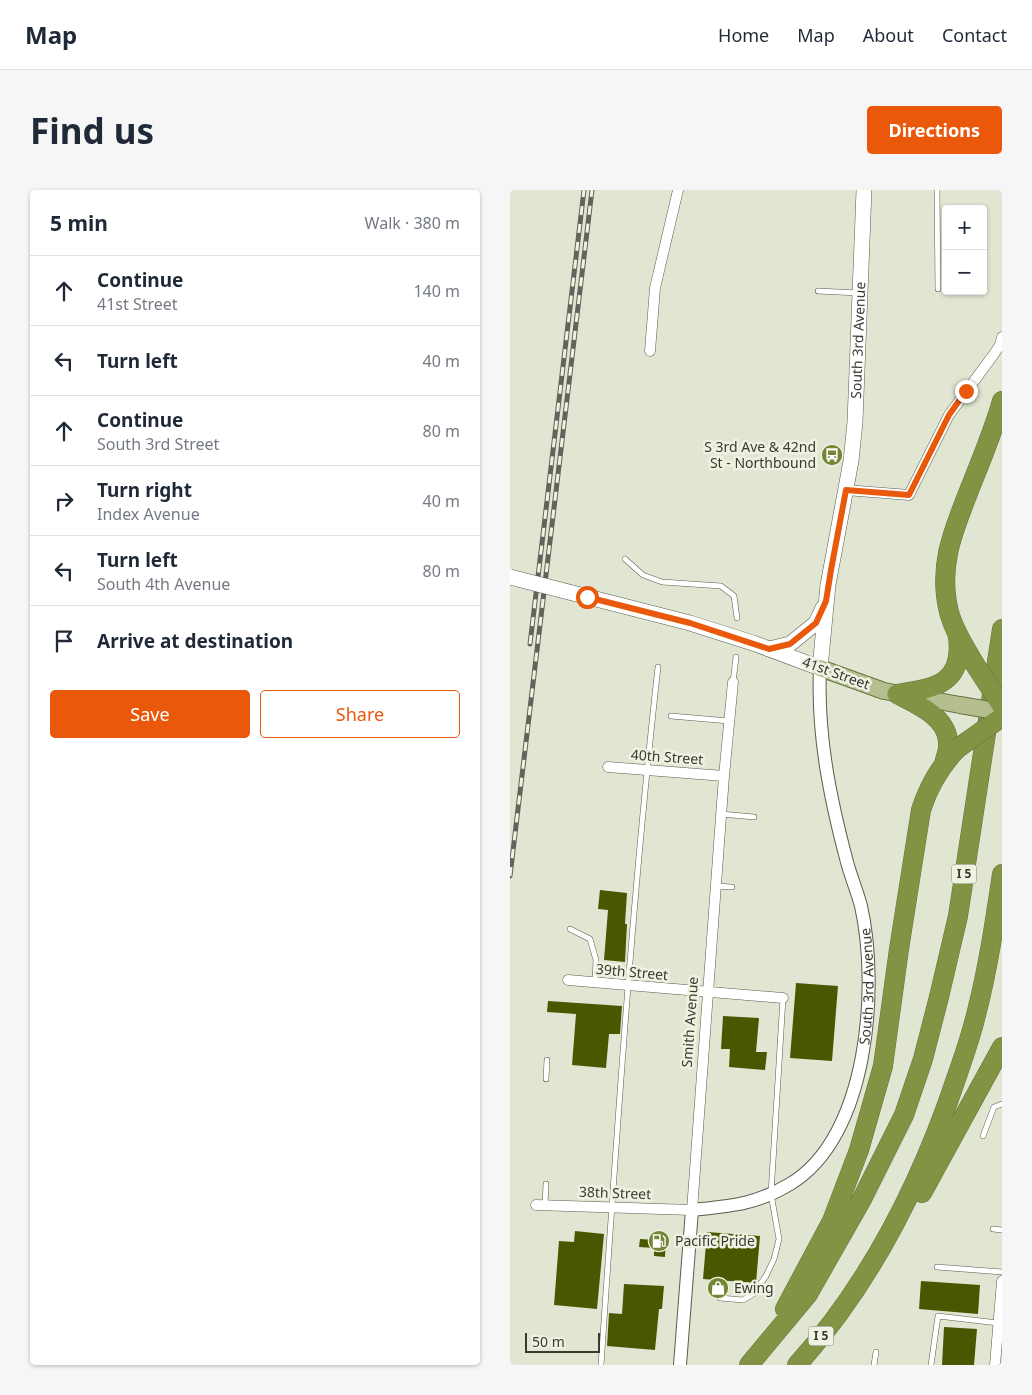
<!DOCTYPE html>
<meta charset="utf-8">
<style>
body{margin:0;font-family:"Noto Sans",sans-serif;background:#f6f6f7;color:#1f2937}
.controls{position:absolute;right:15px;top:15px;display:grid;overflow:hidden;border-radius:5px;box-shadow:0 1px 4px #0004}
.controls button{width:45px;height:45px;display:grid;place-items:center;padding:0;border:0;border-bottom:1px solid #e0e1e3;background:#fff;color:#1f2937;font:25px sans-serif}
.scale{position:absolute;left:15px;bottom:12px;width:75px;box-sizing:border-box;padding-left:5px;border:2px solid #383a33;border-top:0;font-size:14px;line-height:18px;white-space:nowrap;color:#383a33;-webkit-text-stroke:4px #eef3e1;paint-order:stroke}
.stop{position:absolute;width:15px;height:15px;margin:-11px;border:4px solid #ea580c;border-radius:50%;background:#fff}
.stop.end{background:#ea580c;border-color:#fff;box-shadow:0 1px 5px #0008}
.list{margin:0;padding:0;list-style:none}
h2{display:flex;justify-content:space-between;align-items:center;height:65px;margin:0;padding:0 20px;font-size:21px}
h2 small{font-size:16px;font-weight:400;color:#747a83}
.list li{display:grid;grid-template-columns:32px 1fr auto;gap:15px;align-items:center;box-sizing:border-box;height:70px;padding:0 20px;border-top:1px solid #e0e1e3}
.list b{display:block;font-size:19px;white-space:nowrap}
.list p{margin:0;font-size:16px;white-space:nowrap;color:#747a83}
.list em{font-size:16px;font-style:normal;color:#747a83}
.actions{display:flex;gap:10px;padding:15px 20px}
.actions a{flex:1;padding:11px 0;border:1px solid #ea580c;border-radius:5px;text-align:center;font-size:18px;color:#ea580c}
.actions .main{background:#ea580c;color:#fff}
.icon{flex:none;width:28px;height:28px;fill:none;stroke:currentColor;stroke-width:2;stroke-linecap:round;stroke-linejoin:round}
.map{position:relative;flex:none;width:492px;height:1175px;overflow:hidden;border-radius:5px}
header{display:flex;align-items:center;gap:30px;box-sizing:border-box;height:70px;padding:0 25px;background:#fff;border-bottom:1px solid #e0e1e3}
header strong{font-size:24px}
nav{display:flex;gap:28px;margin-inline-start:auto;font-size:18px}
.intro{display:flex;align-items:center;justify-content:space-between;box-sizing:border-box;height:120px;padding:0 30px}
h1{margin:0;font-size:35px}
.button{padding:12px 22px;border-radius:5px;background:#ea580c;color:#fff;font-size:18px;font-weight:700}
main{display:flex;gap:30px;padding:0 30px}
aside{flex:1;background:#fff;border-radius:5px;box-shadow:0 1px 4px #0004}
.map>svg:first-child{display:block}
</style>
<header>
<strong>Map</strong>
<nav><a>Home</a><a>Map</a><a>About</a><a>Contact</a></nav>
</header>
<div class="intro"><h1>Find us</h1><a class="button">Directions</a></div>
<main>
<aside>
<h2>5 min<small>Walk · 380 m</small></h2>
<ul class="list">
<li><svg class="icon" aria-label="ahead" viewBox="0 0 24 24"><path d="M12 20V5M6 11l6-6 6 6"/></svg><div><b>Continue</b><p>41st Street</p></div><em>140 m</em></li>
<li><svg class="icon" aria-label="left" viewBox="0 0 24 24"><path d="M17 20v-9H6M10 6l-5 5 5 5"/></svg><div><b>Turn left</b></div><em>40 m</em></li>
<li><svg class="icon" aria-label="ahead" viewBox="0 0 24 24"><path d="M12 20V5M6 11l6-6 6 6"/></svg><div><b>Continue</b><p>South 3rd Street</p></div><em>80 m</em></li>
<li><svg class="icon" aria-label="right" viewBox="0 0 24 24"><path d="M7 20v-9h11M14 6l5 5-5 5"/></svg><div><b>Turn right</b><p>Index Avenue</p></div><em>40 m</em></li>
<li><svg class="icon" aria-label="left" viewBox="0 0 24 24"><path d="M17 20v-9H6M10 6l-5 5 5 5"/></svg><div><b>Turn left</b><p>South 4th Avenue</p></div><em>80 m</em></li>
<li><svg class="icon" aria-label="arrive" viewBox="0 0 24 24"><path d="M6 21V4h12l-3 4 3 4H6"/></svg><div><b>Arrive at destination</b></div></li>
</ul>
<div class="actions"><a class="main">Save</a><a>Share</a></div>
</aside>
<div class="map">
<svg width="492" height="1175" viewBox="0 0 492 1175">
<rect width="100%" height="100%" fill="#e1e6d3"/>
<path fill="#495800" d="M90,700L117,703L115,734H117L115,772L94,770L98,720L88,719Z
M286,793L328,796L322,871L280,868Z
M38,811L112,816L110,844H99L96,878L62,875L66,824L37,822Z
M213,826L249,828L246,862H257L255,880L219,877L220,859H211Z
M65,1041L94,1044L87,1119L44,1115L49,1051L64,1052Z
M145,1042H156L155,1067L144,1066V1058L129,1057L130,1049L145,1050Z
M197,1042L250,1046L246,1093L193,1089Z
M411,1091L470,1095L468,1124L409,1119Z
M114,1094L154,1096L152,1119H149L145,1160L97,1156L99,1123L112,1124Z
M434,1137L467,1139L464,1175H432Z"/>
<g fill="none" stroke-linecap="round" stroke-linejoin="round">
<g stroke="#585d4d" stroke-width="6">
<path id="service" d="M427,0L428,99
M308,101L349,103
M115,369L133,385L152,392L211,396L224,406L227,428
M223,492L226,467
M161,526L219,531
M211,624L244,627
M205,696L222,697
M60,739L80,749L86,770L85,792
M36,889L37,870
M473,946L484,917L492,914
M35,1015L36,994
M483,1039L492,1040
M427,1077L492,1082
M210,1108L233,1110L243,1104L256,1086L264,1069L269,1049L261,1004L273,808
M91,1175C107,942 122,709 148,477
M364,1175L366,1162
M421,1175L428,1126L488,1133"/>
</g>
<g stroke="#585d4d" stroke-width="11">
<path id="minor" d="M140,161L145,98L168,0
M336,300L399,305L439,225L484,164L490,155L492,147
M98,577L214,586
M58,790L273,808
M26,1015L182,1020L214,586L223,492
M485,1175L492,1091"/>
</g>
<g stroke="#585d4d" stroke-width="14">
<g id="tertiary">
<path id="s1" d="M170,1175L182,1020C220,1016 245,1015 280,994C359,947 369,796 351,716C347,701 341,687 337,672C320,608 307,545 310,478"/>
</g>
</g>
<g stroke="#585d4d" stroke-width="16">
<g id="secondary">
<path id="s2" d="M243,453L310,478L318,395L341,271L345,232L354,0"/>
<path d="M259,459L280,454L306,433L313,418"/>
</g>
</g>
<g stroke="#68743e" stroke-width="18">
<path id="primary" d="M310,478L374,501L450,515"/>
</g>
<g stroke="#68743e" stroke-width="20">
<path id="motorway" d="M464,473C455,457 444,441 439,422C427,374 445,337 462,293C473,266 484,239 492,211
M387,504C425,498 454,494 448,447
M387,504C406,514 436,526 438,551C439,557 437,564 435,570
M412,1003L492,857
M275,1119L322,1031L349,960L373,876L389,759L411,620C419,595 430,576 448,558
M239,1175L298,1104L352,1009L394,925L413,869L429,807L448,726L492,439
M287,1175C361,1093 412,991 447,886C454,866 461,846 466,825C478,779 485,731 492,684"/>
</g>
<use href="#service" stroke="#fff" stroke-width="5"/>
<use href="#minor" stroke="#fff" stroke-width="10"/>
<use href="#tertiary" stroke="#fff" stroke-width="12"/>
<use href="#secondary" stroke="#fff" stroke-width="15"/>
<use href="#primary" stroke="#b4be8f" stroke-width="16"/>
<use href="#motorway" stroke="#829344" stroke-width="19"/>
<g stroke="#61645a" stroke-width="5">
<path id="rail" d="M20,454L74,0
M0,686L82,0"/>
</g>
<use href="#rail" stroke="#eef3e1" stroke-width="3" stroke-dasharray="9" stroke-linecap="butt"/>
<g stroke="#585d4d" stroke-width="16" stroke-linecap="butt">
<path id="secondary-bridge" d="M0,387L180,433L243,453"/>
</g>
<g stroke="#68743e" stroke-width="18" stroke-linecap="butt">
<path id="primary-bridge" d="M450,515L492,522"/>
</g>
<g stroke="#68743e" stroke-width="20" stroke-linecap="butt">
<path id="motorway-bridge" d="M464,473L492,516
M448,558L492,527"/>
</g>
<use href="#secondary-bridge" stroke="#fff" stroke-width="15"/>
<use href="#primary-bridge" stroke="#b4be8f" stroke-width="16"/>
<use href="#motorway-bridge" stroke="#829344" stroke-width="19"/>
</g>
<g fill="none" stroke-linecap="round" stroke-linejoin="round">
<path stroke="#ea580c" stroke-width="6" d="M77,407L180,433L259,459L280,454L306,433L316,411L321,380L336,300L399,305L439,225L456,201"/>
</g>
<defs>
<g id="bus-disc" transform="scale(1.125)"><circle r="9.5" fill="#748535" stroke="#eef3e1"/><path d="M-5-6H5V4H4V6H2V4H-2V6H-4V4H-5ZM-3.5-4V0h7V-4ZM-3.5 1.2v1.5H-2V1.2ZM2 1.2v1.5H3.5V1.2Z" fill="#fff"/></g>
<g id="fuel-disc" transform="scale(1.125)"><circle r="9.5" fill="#748535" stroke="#eef3e1"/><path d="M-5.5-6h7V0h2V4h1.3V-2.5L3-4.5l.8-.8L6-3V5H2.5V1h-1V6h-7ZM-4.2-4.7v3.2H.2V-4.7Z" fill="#fff"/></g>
<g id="shop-disc" transform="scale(1.125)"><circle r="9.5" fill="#748535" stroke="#eef3e1"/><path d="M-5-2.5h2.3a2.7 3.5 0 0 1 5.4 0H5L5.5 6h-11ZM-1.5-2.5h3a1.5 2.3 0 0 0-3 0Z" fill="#fff"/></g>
</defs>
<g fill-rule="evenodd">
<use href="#bus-disc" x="322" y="265"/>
<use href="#fuel-disc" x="149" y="1051"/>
<use href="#shop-disc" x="208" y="1098"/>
</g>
<g text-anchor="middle" stroke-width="5" stroke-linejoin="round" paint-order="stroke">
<g fill="#eef3e1" stroke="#6f7267" stroke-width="1">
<rect x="441.5" y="674.5" width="25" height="19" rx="4"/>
<rect x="298.5" y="1136.5" width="25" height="19" rx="4"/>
</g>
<g font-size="12" font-weight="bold" fill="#383a33">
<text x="454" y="688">I 5</text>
<text x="311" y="1150">I 5</text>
</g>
<g font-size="14" fill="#383a33" stroke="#eef3e1">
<text dy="5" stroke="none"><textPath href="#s2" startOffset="402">South 3rd Avenue</textPath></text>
<text transform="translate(326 483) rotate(20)" y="5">41st Street</text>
<text transform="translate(157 567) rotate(4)" y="5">40th Street</text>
<text transform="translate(122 782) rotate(5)" y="5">39th Street</text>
<text dy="5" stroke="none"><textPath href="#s1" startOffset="479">South 3rd Avenue</textPath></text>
<text transform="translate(180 832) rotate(-86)" y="5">Smith Avenue</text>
<text transform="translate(105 1003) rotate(2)" y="5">38th Street</text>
</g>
<g font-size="14" fill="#383a33" stroke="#eef3e1" text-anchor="start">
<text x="306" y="262" text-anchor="end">S 3rd Ave &amp; 42nd<tspan x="306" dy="16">St - Northbound</tspan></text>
<text x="165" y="1056">Pacific Pride</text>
<text x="224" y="1103">Ewing</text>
</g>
</g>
</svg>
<div class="controls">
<button>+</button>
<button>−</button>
</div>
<div class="scale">50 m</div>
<div class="stop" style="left:77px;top:407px"></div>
<div class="stop end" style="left:456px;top:201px"></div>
</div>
</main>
